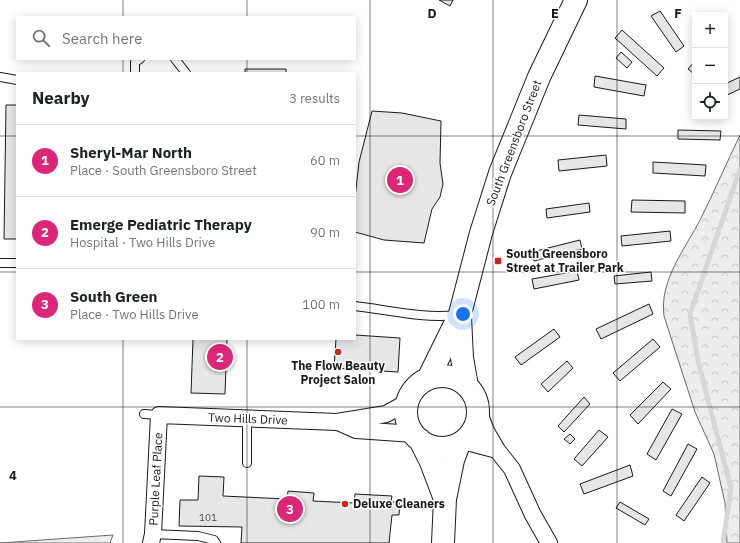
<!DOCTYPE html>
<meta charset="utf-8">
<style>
body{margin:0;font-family:"IBM Plex Sans",sans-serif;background:#f2f2f2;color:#202124}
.controls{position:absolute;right:12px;top:12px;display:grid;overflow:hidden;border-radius:0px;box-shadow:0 2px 10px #0003}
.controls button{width:36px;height:36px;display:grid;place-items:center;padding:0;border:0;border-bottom:1px solid #e0e0e0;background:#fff;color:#202124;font:20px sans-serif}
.you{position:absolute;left:463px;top:314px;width:14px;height:14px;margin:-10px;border:3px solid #fff;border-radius:50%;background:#1a73e8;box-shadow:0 0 0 6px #1a73e833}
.badge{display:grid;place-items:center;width:26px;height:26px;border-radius:50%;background:#db2777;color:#fff;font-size:13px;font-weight:700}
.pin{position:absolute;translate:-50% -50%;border:2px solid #fff;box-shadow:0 1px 4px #0006}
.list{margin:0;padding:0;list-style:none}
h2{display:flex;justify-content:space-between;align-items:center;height:52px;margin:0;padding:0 16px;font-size:17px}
h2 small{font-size:13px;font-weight:400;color:#757577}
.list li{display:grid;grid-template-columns:26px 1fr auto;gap:12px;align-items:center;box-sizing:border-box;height:72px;padding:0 16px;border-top:1px solid #e0e0e0}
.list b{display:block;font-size:15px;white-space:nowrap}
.list p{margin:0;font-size:13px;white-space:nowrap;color:#757577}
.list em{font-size:13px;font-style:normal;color:#757577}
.icon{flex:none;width:22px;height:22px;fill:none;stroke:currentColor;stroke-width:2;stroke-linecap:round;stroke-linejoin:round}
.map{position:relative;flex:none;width:740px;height:543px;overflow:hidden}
.search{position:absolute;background:#fff;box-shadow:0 2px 10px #0003;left:16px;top:16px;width:340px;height:44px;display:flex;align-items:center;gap:10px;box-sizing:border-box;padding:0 14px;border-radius:0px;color:#757577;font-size:15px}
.panel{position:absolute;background:#fff;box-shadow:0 2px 10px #0003;left:16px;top:72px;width:340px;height:268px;border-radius:0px}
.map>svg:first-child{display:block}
</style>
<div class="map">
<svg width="740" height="543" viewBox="0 0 740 543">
<defs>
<pattern id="forest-crowns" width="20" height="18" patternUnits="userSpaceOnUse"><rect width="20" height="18" fill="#ededed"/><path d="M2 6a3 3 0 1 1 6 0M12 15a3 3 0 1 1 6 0" fill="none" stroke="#cbcbcb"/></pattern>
</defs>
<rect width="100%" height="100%" fill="#fff"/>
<path fill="url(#forest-crowns)" stroke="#6a6a6a" d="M740,135V543H727L725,503L714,454L695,412L664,316C659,280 686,248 701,218C715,190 727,162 740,135Z
M113,535L110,543H0Z"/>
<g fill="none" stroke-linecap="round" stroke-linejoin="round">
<path stroke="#d7d7d7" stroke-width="5" d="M723,543L731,488L698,361L690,314L740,169"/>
</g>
<path fill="#e6e6e6" stroke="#1a1a1a" d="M439,0H453L450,6Z
M660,11L684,46L676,52L651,16Z
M622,30L664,68L657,76L615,38Z
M621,52L632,62L627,68L616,58Z
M695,61V75L688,69Z
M245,69H286V73H245Z
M595,76L646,85L644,96L594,87Z
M740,77V89L725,96V84Z
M6,105H17V239H4Z
M372,111L402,113L441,121L440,163L443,184L440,197L432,209L424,243L384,240L355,232V198L359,162Z
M579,115L626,119V129L578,125Z
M678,130L721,131L720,140L678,139Z
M606,155L607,166L559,171L558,160Z
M653,162L706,165L705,176L653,173Z
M632,200L685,201V213L631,212Z
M589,203L590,212L547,218L546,209Z
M670,231L671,241L622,246L621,236Z
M580,240L582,249L534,261L532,252Z
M577,271L579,280L534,289L532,279Z
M651,272L652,281L615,284L614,276Z
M649,304L653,314L601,339L596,329Z
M554,329L560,337L521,365L515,357Z
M355,335L400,338L398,372L334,368L336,339H355Z
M193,339H227L225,394L191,393Z
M653,339L660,347L620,381L613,373Z
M567,361L573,368L548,392L541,384Z
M663,382L671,389L638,424L630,415Z
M584,397L590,404L564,432L558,426Z
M672,409L682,414L656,460L647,454Z
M599,430L608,437L582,466L574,459Z
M570,434L575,439L570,444L564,439Z
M688,444L697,449L671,496L663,491Z
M630,465L633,476L584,494L580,484Z
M199,476L224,477L223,496L287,499L288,491L314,493L313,501L354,503L355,494L392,496L391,502H400L399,515H392L389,543H241L242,527L179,526L180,500H198Z
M702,477L710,483L684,521L676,515Z
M620,502L649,519L645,525L616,508Z"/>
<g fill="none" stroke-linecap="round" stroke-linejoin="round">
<g stroke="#1a1a1a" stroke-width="10">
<path id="service" d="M175,59L186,73
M135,73V62L140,59
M0,77L17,80
M0,263H17
M355,306C388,310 424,319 457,315
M144,414L159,415
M247,463V419
M153,534L198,536L214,540L216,543"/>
</g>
<g stroke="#1a1a1a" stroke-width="18">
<path id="minor" d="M478,410L486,431L497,450L512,469L533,515L549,543
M338,422L356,430L414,434
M463,441L497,450
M151,543L153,534L159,415L337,422L386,414L408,402"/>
</g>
<g stroke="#1a1a1a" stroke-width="24">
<path id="secondary" d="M460,317L462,358L467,386
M406 412a36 36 0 1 1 72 0a36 36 0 1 1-72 0Z
M428,379L460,314L481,233L500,173L539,77L576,0
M420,440L431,462L445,499
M443,543L445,499L453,460L459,444"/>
</g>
<use href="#service" stroke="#fff" stroke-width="8"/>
<use href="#minor" stroke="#fff" stroke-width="16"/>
<use href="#secondary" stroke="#fff" stroke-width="22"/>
</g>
<path fill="none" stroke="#1a1a1a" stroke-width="1" stroke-opacity="0.55" d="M123,0V17M247,0V17M370,0V543M493,0V543M617,0V543M123,59V73M247,59V73M0,136H17M355,136H740M0,272H17M355,272H740M123,339V543M247,339V543M0,407H740"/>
<g fill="#c62828" stroke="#fff" stroke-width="1.5">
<rect x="494" y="257" width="8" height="8" rx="2"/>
<circle cx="338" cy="352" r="4"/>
<circle cx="345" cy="504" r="4"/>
</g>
<g text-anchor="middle" stroke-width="3" stroke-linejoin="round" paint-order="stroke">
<g font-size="10" fill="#4d4d4d">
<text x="208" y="521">101</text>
</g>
<g font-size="12" fill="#1a1a1a" stroke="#fff">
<text transform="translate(514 143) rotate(-69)" y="4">South Greensboro Street</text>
<text transform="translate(248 419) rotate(2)" y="4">Two Hills Drive</text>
<text transform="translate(156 479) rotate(-87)" y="4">Purple Leaf Place</text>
</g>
<g font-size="12" font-weight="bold" fill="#1a1a1a" stroke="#fff" text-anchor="start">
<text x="506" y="258">South Greensboro<tspan x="506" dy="14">Street at Trailer Park</tspan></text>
<text x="338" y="370" text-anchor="middle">The Flow Beauty<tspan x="338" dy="14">Project Salon</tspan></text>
<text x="353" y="508">Deluxe Cleaners</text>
</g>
</g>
<g font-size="13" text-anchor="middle" font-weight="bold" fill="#1a1a1a" stroke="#fff" stroke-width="3" stroke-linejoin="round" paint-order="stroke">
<text x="432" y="18">D</text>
<text x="555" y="18">E</text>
<text x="678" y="18">F</text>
<text x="13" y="480">4</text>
</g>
</svg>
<div class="controls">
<button>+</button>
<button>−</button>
<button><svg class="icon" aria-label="locate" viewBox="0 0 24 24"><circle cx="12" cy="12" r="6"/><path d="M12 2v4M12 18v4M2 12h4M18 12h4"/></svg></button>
</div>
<div class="you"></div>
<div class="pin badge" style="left:400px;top:180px">1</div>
<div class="pin badge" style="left:220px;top:357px">2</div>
<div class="pin badge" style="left:290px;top:509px">3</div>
<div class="search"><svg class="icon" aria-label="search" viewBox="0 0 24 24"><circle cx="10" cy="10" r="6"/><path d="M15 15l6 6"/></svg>Search here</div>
<section class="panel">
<h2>Nearby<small>3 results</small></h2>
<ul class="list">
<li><span class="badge">1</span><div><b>Sheryl-Mar North</b><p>Place · South Greensboro Street</p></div><em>60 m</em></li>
<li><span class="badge">2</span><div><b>Emerge Pediatric Therapy</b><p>Hospital · Two Hills Drive</p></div><em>90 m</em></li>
<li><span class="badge">3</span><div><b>South Green</b><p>Place · Two Hills Drive</p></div><em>100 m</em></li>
</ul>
</section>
</div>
